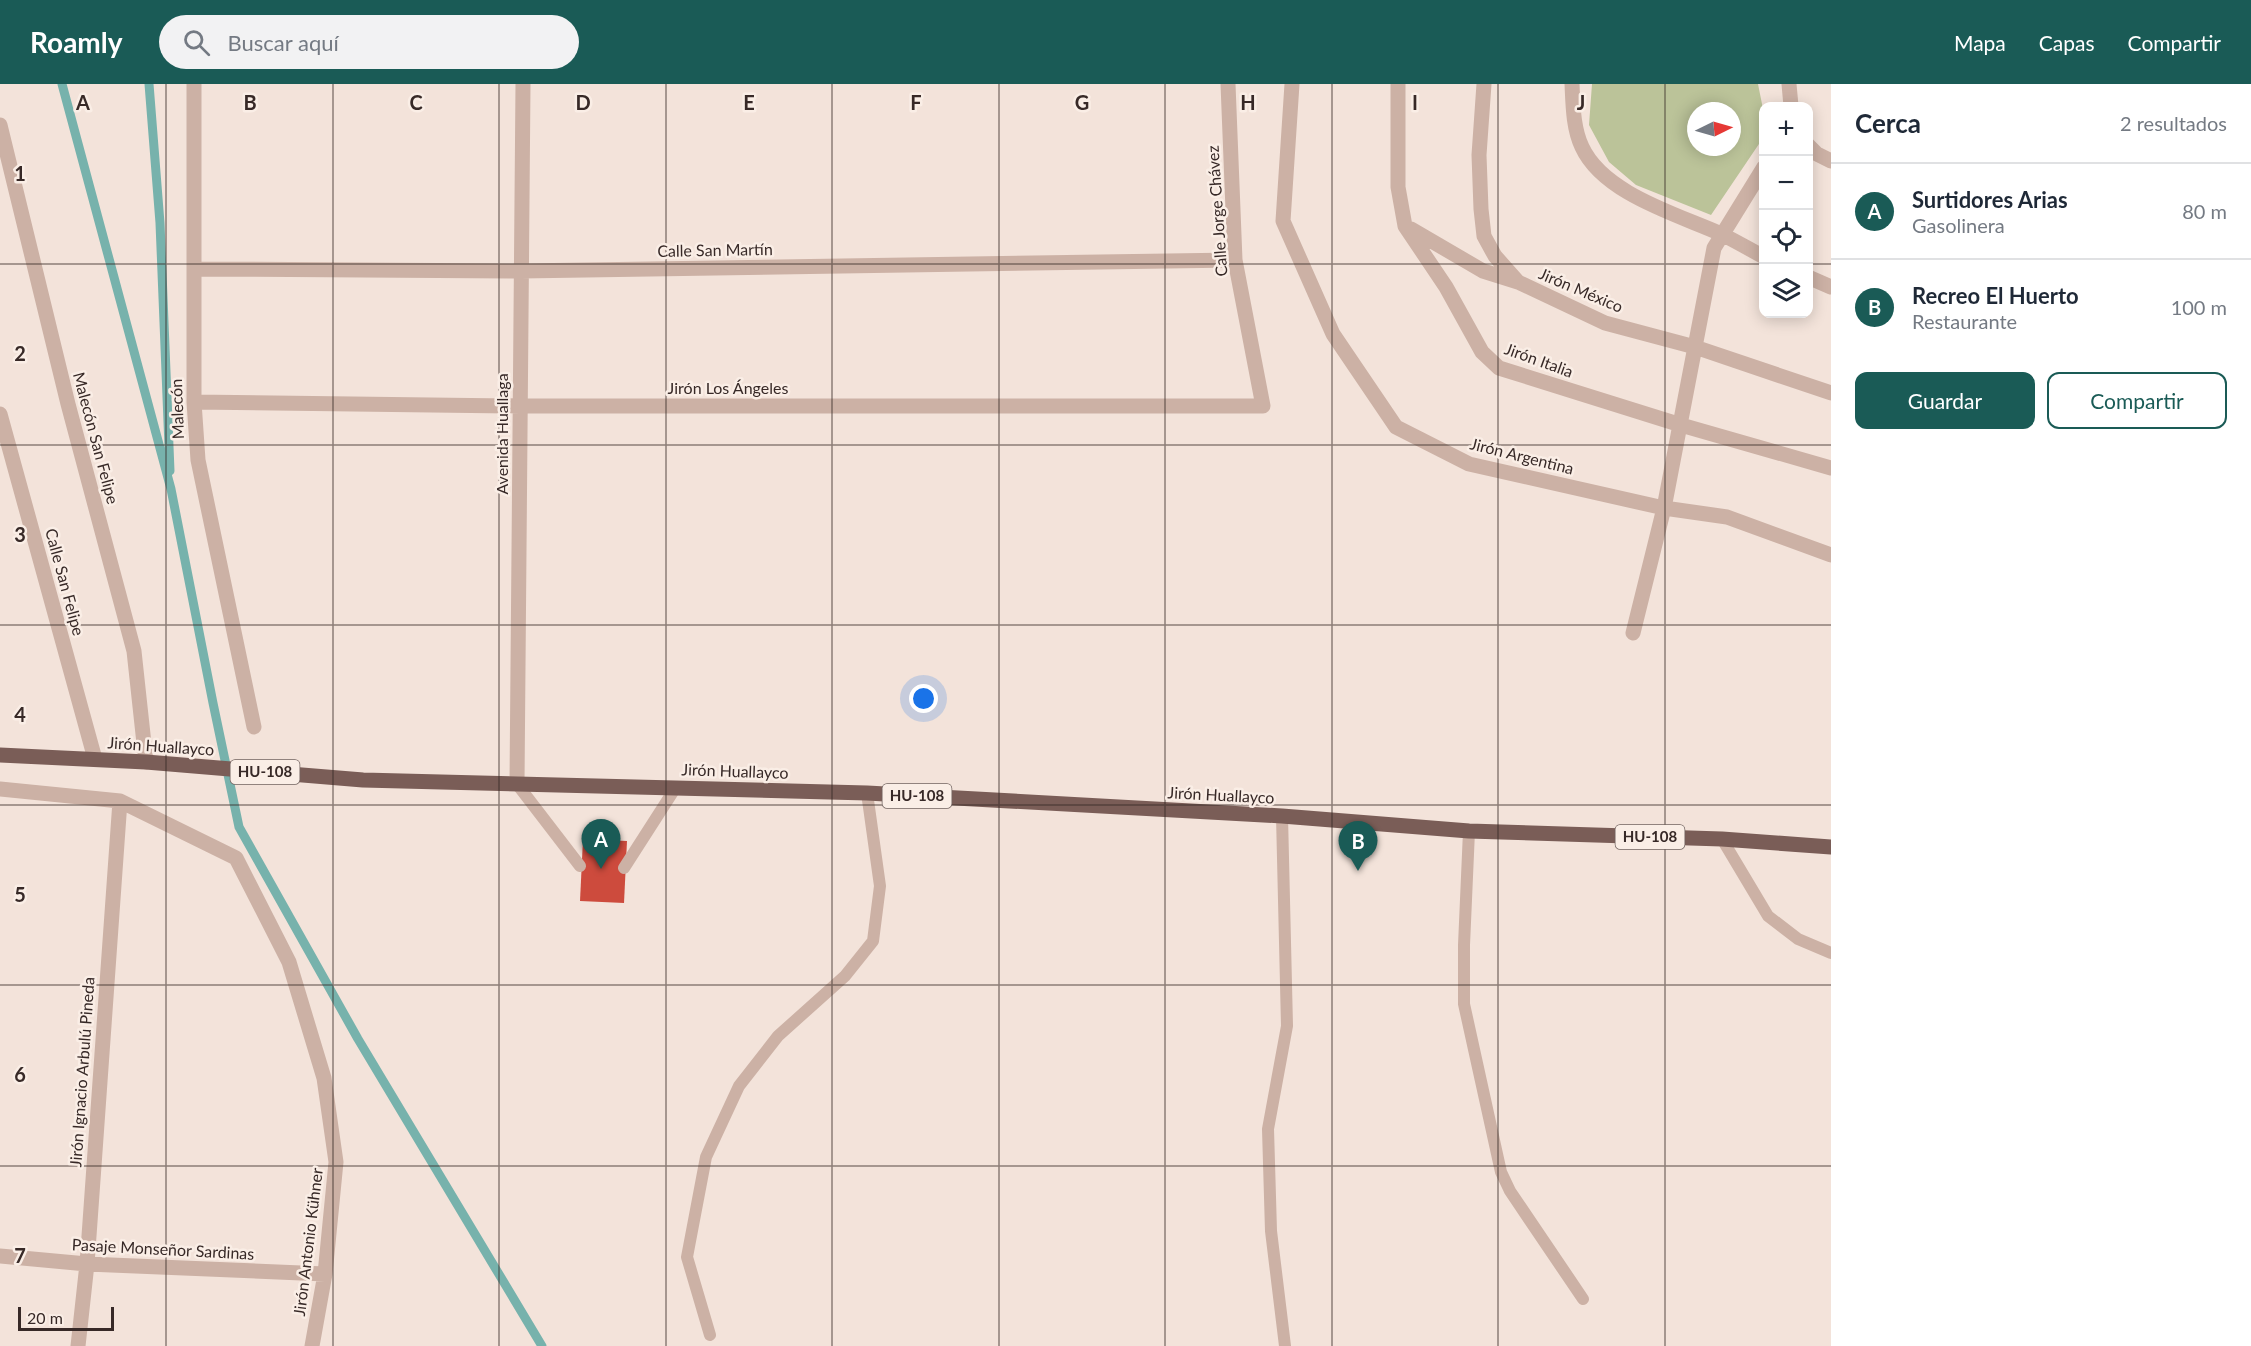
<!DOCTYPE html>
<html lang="es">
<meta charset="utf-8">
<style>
body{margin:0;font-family:Lato,sans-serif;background:#f2f2f3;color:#1f2937}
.controls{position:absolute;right:18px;top:18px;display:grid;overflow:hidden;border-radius:12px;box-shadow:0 3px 15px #0003}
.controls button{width:54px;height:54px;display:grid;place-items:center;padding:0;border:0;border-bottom:2px solid #e0e1e3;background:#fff;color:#1f2937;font:30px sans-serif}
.compass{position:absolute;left:1687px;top:18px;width:54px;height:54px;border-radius:50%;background:#fff;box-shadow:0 3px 15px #0003;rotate:85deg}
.scale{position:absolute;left:18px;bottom:15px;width:96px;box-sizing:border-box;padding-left:6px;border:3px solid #372927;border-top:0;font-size:16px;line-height:21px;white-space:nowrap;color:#372927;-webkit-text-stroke:4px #faeee6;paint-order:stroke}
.you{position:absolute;left:924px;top:615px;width:21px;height:21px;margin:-15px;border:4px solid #fff;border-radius:50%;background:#1a73e8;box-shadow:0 0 0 9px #1a73e833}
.badge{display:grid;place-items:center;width:39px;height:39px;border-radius:50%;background:#1a5b56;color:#fff;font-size:20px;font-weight:700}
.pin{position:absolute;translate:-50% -50px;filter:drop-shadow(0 2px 3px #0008)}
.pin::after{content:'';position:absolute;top:32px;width:21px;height:18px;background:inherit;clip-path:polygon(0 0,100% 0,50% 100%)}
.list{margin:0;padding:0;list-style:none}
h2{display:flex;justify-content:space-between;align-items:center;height:78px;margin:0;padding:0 24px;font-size:26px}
h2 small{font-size:20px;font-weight:400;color:#747a83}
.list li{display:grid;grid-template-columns:39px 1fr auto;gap:18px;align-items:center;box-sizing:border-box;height:96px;padding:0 24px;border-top:2px solid #e0e1e3}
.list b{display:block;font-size:22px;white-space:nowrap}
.list p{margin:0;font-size:20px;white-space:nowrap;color:#747a83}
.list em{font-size:20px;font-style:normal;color:#747a83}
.actions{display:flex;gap:12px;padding:18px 24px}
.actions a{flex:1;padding:14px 0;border:2px solid #1a5b56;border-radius:12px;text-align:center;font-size:21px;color:#1a5b56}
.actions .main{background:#1a5b56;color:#fff}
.icon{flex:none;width:33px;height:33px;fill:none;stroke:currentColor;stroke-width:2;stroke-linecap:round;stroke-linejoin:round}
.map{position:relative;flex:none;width:1831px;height:1262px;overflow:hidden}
header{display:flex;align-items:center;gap:36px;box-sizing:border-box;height:84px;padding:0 30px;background:#1a5b56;color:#fff}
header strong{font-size:28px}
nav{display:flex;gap:33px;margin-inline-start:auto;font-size:21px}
.search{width:420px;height:54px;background:#f2f2f3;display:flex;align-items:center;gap:15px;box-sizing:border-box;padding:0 21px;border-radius:33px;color:#747a83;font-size:22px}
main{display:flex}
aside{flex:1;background:#fff}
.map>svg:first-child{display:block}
</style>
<header>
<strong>Roamly</strong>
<div class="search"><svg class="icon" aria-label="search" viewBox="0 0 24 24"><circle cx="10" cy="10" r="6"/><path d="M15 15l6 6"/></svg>Buscar aquí</div>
<nav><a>Mapa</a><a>Capas</a><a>Compartir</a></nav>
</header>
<main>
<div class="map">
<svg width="1831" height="1262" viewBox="0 0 1831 1262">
<rect width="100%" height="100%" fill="#f3e3da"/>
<path fill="#bbc399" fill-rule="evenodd" d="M1592,0H1758L1763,25V54L1711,131L1636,101L1609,78L1589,41ZM1696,27H1732V63H1696Z"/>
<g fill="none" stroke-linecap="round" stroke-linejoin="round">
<path stroke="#77b2ac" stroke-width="9" d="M62,0L171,405L213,619L239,743L358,955L542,1262
M149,0L160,139L170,387"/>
</g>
<path fill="#cd4b3d" d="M583,755L627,757L624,819L580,817Z"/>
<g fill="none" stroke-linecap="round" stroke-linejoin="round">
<path stroke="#ccb1a5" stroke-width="12" d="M517,700L580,782
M1282,732L1287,942L1268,1045L1271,1147L1285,1262
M1469,747L1464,861V920L1501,1088L1510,1107L1583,1215
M1722,755L1768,832L1798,855L1831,869
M624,784L676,703
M710,1251L687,1173L706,1073L739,1002L778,952L845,892L873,857L880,802L867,709"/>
<path stroke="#ccb1a5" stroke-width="15" d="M194,0V318L198,376L254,643
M1292,0L1283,137L1333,250L1396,343L1469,380L1664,424L1727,433L1831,471
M1398,0V103L1405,142L1446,203L1482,268L1499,284L1681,341L1831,384
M1484,0L1479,71L1481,125L1484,152L1495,172L1518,198L1605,239L1695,263L1831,309
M1572,0C1573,21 1573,44 1582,63C1603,109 1676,130 1719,149C1734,156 1749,165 1764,173
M1789,0L1791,22
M0,41L68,320L134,567L146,678
M1808,61L1817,70L1831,77
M1411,145L1483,187L1518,198
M195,185L521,187L1235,176
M1808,193L1831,203
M194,318L520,322H1263L1235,176L1228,0
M0,330L95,675
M1633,549L1664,424L1714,164L1764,83
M517,700L523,0
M0,705L120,717L236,774L289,878L324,994L336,1078L325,1190L312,1262
M0,1172L87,1180L325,1190
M78,1262L87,1180L120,717"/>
<path stroke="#7a5d57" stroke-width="15" d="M0,671L146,678L363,696L867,709L1282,732L1469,747L1722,755L1831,763"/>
</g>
<path fill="none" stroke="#372927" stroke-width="1.5" stroke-opacity="0.55" d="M166,0V1262M333,0V1262M499,0V1262M666,0V1262M832,0V1262M999,0V1262M1165,0V1262M1332,0V1262M1498,0V1262M1665,0V1262M0,180H1764M1808,180H1831M0,361H1831M0,541H1831M0,721H1831M0,901H1831M0,1082H1831"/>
<g text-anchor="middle" stroke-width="5" stroke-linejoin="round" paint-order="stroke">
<g fill="#faeee6" stroke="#726460" stroke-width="1.5">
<rect x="230.5" y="676" width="69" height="24" rx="4.5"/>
<rect x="882.5" y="700" width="69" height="24" rx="4.5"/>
<rect x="1615.5" y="741" width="69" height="24" rx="4.5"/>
</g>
<g font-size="15" font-weight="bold" fill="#372927">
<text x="265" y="693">HU-108</text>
<text x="917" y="717">HU-108</text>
<text x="1650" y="758">HU-108</text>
</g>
<g font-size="16" fill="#372927" stroke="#faeee6">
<text transform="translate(1217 127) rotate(-94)" y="6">Calle Jorge Chávez</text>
<text transform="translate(715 166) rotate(-1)" y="6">Calle San Martín</text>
<text transform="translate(1581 206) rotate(23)" y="6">Jirón México</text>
<text transform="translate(1539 276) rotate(20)" y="6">Jirón Italia</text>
<text x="728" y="310">Jirón Los Ángeles</text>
<text transform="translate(177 325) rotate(-92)" y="6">Malecón</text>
<text transform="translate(502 350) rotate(-90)" y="6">Avenida Huallaga</text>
<text transform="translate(96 354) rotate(75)" y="6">Malecón San Felipe</text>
<text transform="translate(1522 372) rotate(14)" y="6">Jirón Argentina</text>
<text transform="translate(65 498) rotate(75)" y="6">Calle San Felipe</text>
<text transform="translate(161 662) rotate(4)" y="6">Jirón Huallayco</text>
<text transform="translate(735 687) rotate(2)" y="6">Jirón Huallayco</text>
<text transform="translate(1221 711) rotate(3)" y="6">Jirón Huallayco</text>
<text transform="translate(82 988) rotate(-86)" y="6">Jirón Ignacio Arbulú Pineda</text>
<text transform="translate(308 1158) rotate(-83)" y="6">Jirón Antonio Kühner</text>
<text transform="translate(163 1165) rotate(3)" y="6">Pasaje Monseñor Sardinas</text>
</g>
</g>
<g font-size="20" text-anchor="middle" font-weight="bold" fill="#372927" stroke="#faeee6" stroke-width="5" stroke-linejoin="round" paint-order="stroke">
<text x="83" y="26">A</text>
<text x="250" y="26">B</text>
<text x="416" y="26">C</text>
<text x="583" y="26">D</text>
<text x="749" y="26">E</text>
<text x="916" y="26">F</text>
<text x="1082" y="26">G</text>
<text x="1248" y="26">H</text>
<text x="1415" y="26">I</text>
<text x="1581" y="26">J</text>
<text x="20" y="97">1</text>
<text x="20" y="277">2</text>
<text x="20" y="458">3</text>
<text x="20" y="638">4</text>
<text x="20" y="818">5</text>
<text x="20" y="998">6</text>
<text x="20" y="1179">7</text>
</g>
</svg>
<div class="controls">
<button>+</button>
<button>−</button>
<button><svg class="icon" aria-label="locate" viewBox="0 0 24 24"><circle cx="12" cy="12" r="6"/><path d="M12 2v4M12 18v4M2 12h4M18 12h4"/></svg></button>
<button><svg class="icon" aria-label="layers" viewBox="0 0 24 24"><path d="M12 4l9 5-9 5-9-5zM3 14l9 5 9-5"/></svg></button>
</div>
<svg class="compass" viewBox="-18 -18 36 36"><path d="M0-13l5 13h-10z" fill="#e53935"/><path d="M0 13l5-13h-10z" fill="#747a83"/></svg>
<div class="scale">20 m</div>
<div class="you"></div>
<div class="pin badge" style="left:601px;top:785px">A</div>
<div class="pin badge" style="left:1358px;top:787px">B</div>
</div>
<aside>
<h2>Cerca<small>2 resultados</small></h2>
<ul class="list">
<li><span class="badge">A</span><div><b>Surtidores Arias</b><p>Gasolinera</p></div><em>80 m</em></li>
<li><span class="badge">B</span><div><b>Recreo El Huerto</b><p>Restaurante</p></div><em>100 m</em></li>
</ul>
<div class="actions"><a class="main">Guardar</a><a>Compartir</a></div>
</aside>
</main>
